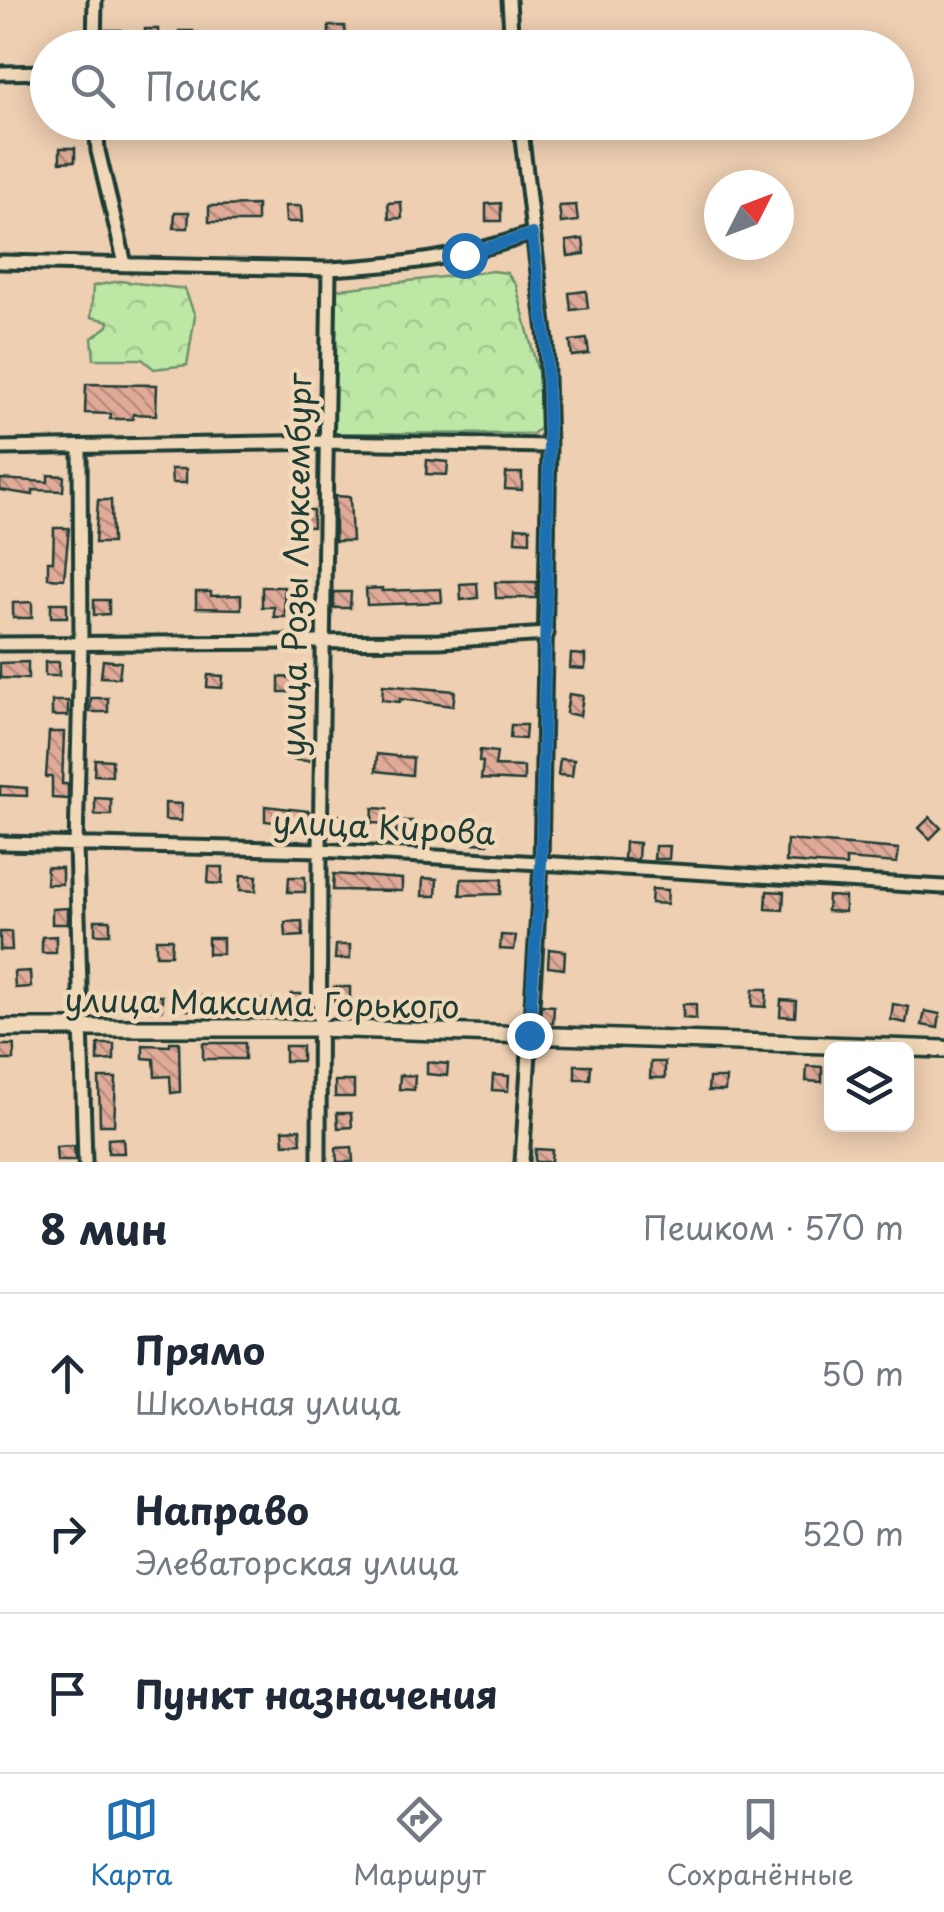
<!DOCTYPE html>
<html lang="ru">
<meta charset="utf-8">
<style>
body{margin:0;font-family:"Playpen Sans",sans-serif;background:#f2f2f3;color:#1f2937}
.controls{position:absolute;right:30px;bottom:30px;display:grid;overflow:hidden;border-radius:15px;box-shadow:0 5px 25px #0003}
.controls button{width:90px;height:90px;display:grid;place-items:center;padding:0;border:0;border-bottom:2px solid #e0e1e3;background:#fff;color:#1f2937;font:50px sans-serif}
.compass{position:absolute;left:704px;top:170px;width:90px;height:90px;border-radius:50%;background:#fff;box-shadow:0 5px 25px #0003;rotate:48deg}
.stop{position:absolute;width:30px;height:30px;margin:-22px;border:8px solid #1f6fb2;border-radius:50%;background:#fff}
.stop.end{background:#1f6fb2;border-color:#fff;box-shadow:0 2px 10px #0008}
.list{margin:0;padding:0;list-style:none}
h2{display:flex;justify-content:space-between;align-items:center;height:130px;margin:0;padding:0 40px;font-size:42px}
h2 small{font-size:32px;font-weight:400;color:#747a83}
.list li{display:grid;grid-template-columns:65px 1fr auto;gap:30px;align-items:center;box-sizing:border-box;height:160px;padding:0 40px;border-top:2px solid #e0e1e3}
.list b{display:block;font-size:38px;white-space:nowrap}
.list p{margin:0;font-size:32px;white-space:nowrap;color:#747a83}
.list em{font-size:32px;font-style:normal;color:#747a83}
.icon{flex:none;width:55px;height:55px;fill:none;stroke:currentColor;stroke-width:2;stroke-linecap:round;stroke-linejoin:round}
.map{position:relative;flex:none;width:944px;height:1162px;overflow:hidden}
.search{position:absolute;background:#fff;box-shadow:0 5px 25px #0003;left:30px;right:30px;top:30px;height:110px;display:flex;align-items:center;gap:25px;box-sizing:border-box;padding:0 35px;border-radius:55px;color:#747a83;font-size:38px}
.sheet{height:610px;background:#fff}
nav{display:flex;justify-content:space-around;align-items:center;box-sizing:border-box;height:140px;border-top:2px solid #e0e1e3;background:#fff;font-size:28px;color:#747a83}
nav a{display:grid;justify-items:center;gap:5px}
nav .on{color:#1f6fb2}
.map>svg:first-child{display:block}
</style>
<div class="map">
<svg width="944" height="1162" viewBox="0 0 944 1162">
<defs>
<pattern id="forest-crowns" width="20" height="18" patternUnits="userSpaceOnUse" patternTransform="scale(2.5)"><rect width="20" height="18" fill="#bde7a4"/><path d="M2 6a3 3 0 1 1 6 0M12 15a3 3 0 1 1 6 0" fill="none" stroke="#a2c78e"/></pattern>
<pattern id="building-back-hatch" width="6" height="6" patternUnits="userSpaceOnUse" patternTransform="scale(2.5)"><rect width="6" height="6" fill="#e1aa98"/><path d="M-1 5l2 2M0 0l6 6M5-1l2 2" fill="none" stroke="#b68c7d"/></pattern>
</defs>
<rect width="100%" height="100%" fill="#eecfb2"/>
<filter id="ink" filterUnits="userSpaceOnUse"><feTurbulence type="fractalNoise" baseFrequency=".01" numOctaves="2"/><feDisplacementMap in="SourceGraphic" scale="20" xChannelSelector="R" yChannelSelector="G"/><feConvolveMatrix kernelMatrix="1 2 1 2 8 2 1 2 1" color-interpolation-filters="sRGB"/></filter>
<g filter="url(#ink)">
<path fill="url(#forest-crowns)" stroke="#6e926c" stroke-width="2.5" d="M493,271L507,273L516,285L539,376L540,428L533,434L329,433L332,290Z
M120,281L185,289L195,316L187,365L154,369L142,359H94L92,338L108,326L109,321L91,317L93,286Z"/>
<path fill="url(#building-back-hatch)" stroke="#1f3d34" stroke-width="2.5" d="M329,26H345L346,43L329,44Z
M145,29H158V44H145Z
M105,30H121V46H105Z
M179,31H193V45H179Z
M437,32V46L422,47V33Z
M60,148H75V161L60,162Z
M401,202L402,218L389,219L388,203Z
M501,203V221H486V204Z
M257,205V222H209V206Z
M576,205L578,221L561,223L559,206Z
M285,206H301L302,222H286Z
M175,212H189L188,228H174Z
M583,239L585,254L568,256L566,241Z
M586,291L588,308L571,310L569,293Z
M587,339L589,354L572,356L570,341Z
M86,384L157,385L156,415L133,414V419H110L111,414L85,413Z
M427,460L448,462L447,475L426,474Z
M171,469H186V483H172Z
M506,473H522V490L505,489Z
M48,475L64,476L63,491L33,490V495L0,490V479L48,482Z
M335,496L350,497L352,541H335Z
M98,500H111L112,543H95Z
M296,510H313V527L295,526Z
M516,527L530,528V542L515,541Z
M54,528H69L64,579L48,578V561H53Z
M495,582H537L536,598H496Z
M477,583L478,598L461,600L460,584Z
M262,587H284L285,617H274V607H262Z
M382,588V591L441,589L442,602L367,605L366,589Z
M196,592H211V596L241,595V609L196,608Z
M334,592H351L350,608H334Z
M94,600H109V614L94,615Z
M32,602V618H13V603Z
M51,603H67V617H51Z
M571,654L585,655V669L570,668Z
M103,660L121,662L119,678L101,677Z
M28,662V679L0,678V663Z
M45,662H59V676H45Z
M208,675L223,676L222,688L207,687Z
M279,677L295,678L294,692H279Z
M383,685L455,691L453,706L400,699V702L382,700Z
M569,694L583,696L580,716L566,713Z
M91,698H108V712H90Z
M52,701H68V716H52Z
M511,725H526L525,739L510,738Z
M49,732H64L62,784H68V799L52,798V777H46Z
M296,743L310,744L309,761L294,760Z
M480,750L497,752L495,766L524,767V781L481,779L483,762L479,761Z
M377,754L413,758L412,775L376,771Z
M95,759L112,760V776L94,775Z
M560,759L574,760L572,776L558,775Z
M0,786L27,788V796L0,795Z
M95,798L111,799V815H95Z
M165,803L182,804L181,821L165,820Z
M265,806L309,811L308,826L265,821Z
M373,808L387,809V824L372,823Z
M332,815L348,816L347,830H332Z
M930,817L941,828L930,839L919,828Z
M396,821H412V836L396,835Z
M472,829L489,830L488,844L472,843Z
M787,840L899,849L897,863L846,859V866L786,862Z
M625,842L639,843L638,860L624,859Z
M655,846H670L669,859H654Z
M47,867L62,868V884H46Z
M209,867H223L222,884L208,883Z
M334,874L402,879V891L333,890Z
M241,875L257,876L256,891L240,890Z
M289,877H305V892H288Z
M423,878L437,879L436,896H422Z
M461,879H502L501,894L460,895Z
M652,889L668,890L667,904L651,903Z
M767,891L784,892L783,910L766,909Z
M828,896L845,897V912L827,911Z
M68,908V924H52V909Z
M95,920H110V934H95Z
M302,921L303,936L286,937L285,922Z
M0,932H11L12,950H0Z
M501,935L516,936L514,950L500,949Z
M56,936V953H42V937Z
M208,938H223V954H208Z
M156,939H172L171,955H156Z
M336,945H350V959H335Z
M549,949L565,951L564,969L548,967Z
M30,971L31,987L15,988L14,972Z
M334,987H350V1003H334Z
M753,989H767L766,1007L752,1006Z
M128,993L130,1008L110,1010L108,995Z
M291,994H301V1014H291Z
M148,996H162V1010H148Z
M187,996H202V1010H187Z
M259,1000H276V1014H259Z
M781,1000L796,1001L795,1017L780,1016Z
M683,1004H696V1019L683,1018Z
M893,1004L909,1007L906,1023L891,1020Z
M373,1005L441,1006V1021L372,1019Z
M541,1005L554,1006L553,1023L540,1022Z
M925,1011L940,1014L938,1028L922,1025Z
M170,1042H179L180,1092L171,1093L170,1076L155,1077L154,1059L143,1058V1045L170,1046Z
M203,1043H245V1059H203Z
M98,1044H114V1060L98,1061Z
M0,1045H14V1060H0Z
M285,1046H302V1061H285Z
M427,1062L448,1064L447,1076L427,1074Z
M651,1062H665V1078H650Z
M575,1065H591L590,1079H575Z
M807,1066L822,1067V1082L806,1081Z
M400,1075L415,1076L414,1090L399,1089Z
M493,1075L509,1076L508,1091L492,1090Z
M99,1078H116L114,1125H100Z
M709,1078H726L725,1091H708Z
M335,1081H354V1097H335Z
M337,1113H351L352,1127L338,1128Z
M300,1129L301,1143L284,1144L283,1130Z
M123,1138L124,1153H108V1139Z
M74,1146L75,1161H57L56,1147Z
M352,1147L353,1162H337L336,1148Z
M535,1149L552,1150L551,1162H535Z"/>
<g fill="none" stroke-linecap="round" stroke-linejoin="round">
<g stroke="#1f3d34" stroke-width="19">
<path id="minor" d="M509,0L512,48
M94,48L95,0
M0,73L48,72
M96,122L98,151L125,264
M520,122L546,341L549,446L541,864L522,1162
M0,262L329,269C401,265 464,258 533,233
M0,448L326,442L549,446
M80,449L81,643L76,846L85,1162
M0,644L439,641L547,634
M0,843L320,850L944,887
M319,1162L320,850L329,269"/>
</g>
<g stroke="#1f3d34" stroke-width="22">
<path id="tertiary" d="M0,1028H318L944,1049"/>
</g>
<use href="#minor" stroke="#f1d8b8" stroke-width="11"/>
<use href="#tertiary" stroke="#f1d8b8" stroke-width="15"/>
</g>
</g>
<g fill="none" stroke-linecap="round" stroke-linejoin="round" filter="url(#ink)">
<path stroke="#1f6fb2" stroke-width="12" d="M464,255L532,234L546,341L549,446L541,864L529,1035"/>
</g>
<g text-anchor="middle" stroke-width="9" stroke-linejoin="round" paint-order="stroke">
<g font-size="32" fill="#1f3d34" stroke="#f1d8b8">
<text transform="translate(297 565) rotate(-89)" y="11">улица Розы Люксембург</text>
<text transform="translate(384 828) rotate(3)" y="11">улица Кирова</text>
<text transform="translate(262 1004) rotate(1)" y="11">улица Максима Горького</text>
</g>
</g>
</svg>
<div class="controls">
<button><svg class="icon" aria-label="layers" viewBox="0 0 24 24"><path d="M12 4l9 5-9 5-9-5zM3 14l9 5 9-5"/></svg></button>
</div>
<svg class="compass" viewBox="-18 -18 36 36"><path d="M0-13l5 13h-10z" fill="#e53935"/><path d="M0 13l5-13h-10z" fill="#747a83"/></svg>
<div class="stop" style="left:464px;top:255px"></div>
<div class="stop end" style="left:529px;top:1035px"></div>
<div class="search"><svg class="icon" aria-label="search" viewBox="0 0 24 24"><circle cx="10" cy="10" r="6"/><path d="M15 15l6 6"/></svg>Поиск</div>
</div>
<section class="sheet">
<h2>8 мин<small>Пешком · 570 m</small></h2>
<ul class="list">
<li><svg class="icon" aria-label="ahead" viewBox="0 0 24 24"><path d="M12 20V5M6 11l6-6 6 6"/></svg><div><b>Прямо</b><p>Школьная улица</p></div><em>50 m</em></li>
<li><svg class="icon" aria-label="right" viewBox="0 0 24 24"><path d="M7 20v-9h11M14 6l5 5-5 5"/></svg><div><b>Направо</b><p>Элеваторская улица</p></div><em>520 m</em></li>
<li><svg class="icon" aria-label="arrive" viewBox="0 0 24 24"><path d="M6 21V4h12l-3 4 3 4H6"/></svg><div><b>Пункт назначения</b></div></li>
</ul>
</section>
<nav>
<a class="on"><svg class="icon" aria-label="map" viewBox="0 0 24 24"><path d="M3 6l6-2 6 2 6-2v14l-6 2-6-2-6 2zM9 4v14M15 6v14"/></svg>Карта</a>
<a><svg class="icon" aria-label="directions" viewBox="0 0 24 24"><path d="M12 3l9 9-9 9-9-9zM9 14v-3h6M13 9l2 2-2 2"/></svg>Маршрут</a>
<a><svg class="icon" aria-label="saved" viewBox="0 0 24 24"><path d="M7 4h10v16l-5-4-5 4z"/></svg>Сохранённые</a>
</nav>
